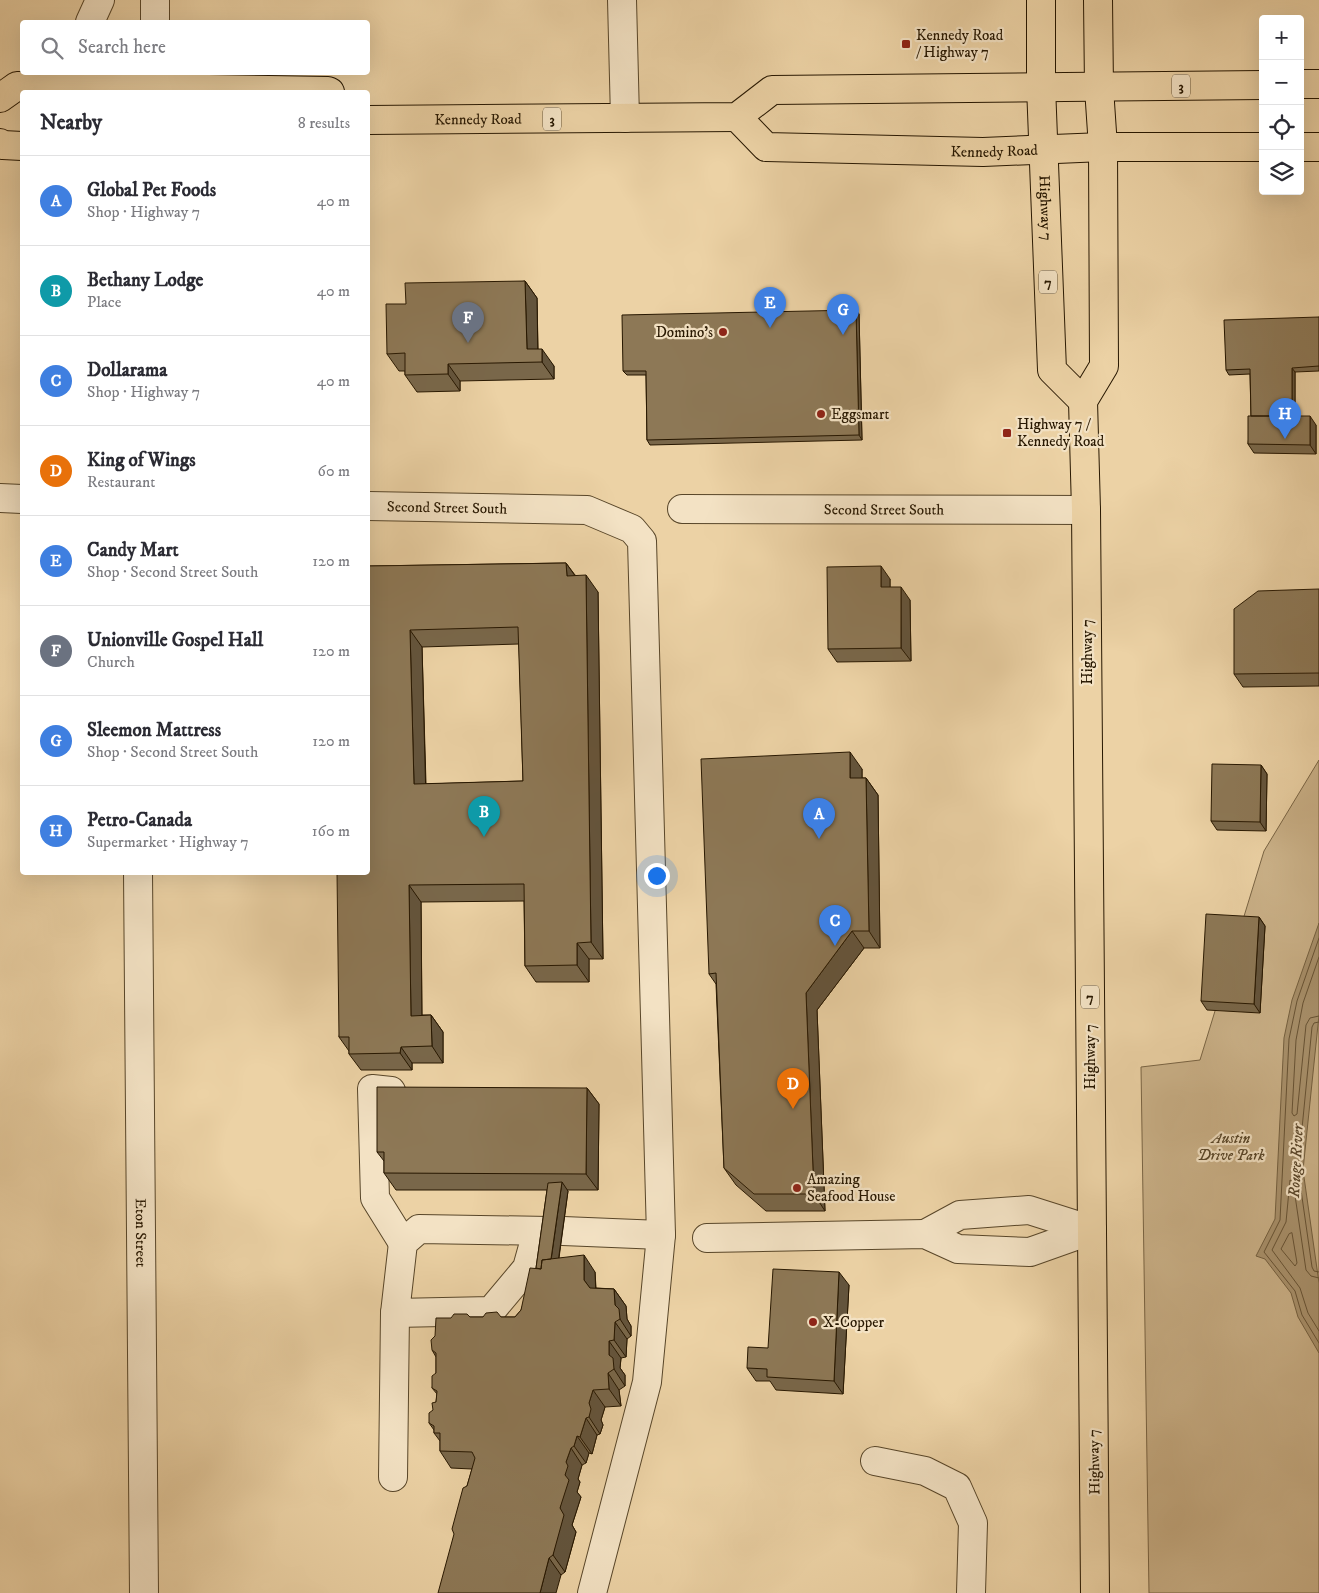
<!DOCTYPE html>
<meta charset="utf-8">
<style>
body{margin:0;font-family:"IM FELL DW Pica",serif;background:#f2f2f3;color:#2b2b33}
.controls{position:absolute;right:15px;top:15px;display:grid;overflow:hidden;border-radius:5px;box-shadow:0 5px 20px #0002}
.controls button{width:45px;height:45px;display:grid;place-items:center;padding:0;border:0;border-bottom:1px solid #e1e1e2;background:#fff;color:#2b2b33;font:25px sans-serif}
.you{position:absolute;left:656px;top:875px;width:18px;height:18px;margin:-12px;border:4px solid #fff;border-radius:50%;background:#1a73e8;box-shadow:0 0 0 8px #1a73e833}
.badge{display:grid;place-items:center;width:32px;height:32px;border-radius:50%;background:#8f2418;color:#fff;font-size:16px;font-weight:700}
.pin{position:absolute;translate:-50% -41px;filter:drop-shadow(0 1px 2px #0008)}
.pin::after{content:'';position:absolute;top:26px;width:18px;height:15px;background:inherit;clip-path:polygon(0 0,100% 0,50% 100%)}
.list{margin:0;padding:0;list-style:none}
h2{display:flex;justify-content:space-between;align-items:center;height:65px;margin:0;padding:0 20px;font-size:21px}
h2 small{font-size:16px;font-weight:400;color:#7c7c81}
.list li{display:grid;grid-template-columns:32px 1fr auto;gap:15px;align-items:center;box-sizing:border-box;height:90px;padding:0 20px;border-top:1px solid #e1e1e2}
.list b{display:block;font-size:19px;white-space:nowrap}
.list p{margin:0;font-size:16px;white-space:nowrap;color:#7c7c81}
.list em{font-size:16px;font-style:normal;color:#7c7c81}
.icon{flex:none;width:28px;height:28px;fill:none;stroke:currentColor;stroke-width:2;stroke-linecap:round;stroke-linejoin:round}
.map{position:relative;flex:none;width:1319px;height:1593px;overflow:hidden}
.search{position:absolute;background:#fff;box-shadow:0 5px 20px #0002;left:20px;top:20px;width:350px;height:55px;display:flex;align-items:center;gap:12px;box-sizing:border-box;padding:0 18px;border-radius:5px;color:#7c7c81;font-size:19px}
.panel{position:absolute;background:#fff;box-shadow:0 5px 20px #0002;left:20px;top:90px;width:350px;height:785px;border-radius:5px}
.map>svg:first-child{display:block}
</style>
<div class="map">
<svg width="1319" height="1593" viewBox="0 0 1319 1593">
<rect width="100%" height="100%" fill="#ecd2a5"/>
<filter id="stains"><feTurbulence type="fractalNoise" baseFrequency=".004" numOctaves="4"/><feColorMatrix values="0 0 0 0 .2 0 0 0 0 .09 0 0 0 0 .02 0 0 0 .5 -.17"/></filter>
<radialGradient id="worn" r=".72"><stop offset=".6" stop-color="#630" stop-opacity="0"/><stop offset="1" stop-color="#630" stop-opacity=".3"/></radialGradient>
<path fill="#cbb289" stroke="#796444" d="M1319,760V1593H1149L1141,1067L1200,1060L1264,851Z"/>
<path fill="#a9926d" stroke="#756141" d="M1319,923V1015L1303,1170L1319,1283V1353L1298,1317L1291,1293L1265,1259L1256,1256L1275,1219L1284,1038L1292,1000Z"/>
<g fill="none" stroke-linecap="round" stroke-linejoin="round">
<path stroke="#685436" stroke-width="1" d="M1319,938L1297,1001L1289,1039L1280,1220L1264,1252L1295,1291L1302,1315L1319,1343
M1319,957L1303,1003L1296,1040L1292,1113L1294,1116L1297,1114L1306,1025L1310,1018L1319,1016
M1319,1022L1314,1023L1312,1027L1298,1169L1312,1267L1314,1271L1319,1272
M1292,1233L1297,1263L1295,1266L1281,1249L1289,1234Z
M1319,1278L1311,1276L1306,1270L1293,1182L1290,1180L1286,1222L1272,1250L1300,1288L1308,1313L1319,1331"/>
<g stroke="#584629" stroke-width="30">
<g id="minor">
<path d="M155,0V22"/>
<path d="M622,0L625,118"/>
<path d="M90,22L100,0"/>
<path d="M0,498L22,499"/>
<path id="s1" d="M368,506L587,510L632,529L642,541L661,1235L647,1382L592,1593"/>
<path id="s2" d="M682,509L1086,510"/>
<path id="s3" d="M138,872L144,1593"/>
<path d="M391,1091L372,1089L375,1198L403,1243"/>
<path d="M563,1231L661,1235"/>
<path d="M537,1232L527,1268L491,1311L395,1313L403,1243L419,1229L549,1231"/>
<path d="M925,1234L960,1215L1029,1210L1092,1230"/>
<path d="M707,1238L925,1234L958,1249L1030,1252L1092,1230"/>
<path d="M875,1461L925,1471L957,1487L973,1523L971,1593"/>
<path d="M393,1477L395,1313"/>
</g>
</g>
<g stroke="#271700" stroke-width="30">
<g id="major">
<path id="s4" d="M1041,0V86L1052,370L1083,401"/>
<path d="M1300,84H1319"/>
<path d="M0,98L17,86L328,91L330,92"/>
<path id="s5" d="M737,117L766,147L983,152L1103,147H1263"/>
<path id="s6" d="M368,120L737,117L772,90L1263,85"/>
<path d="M0,143L3,145L22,146"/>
<path d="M1300,147H1319"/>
<path d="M1095,1593L1086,510L1083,401L1104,366L1103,147L1099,88L1098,0"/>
</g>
</g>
<use href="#minor" stroke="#f3e2c4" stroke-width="28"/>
<use href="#major" stroke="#ecd2a5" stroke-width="28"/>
</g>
<path fill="#79674a" stroke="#271700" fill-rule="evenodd" d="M525,281L537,298L538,349L554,366V379L460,381V391L417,392L405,375V371H399L387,354L406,304Z
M856,310L859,314L862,440L650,445L647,440L646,375H627L623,371Z
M1319,317V371L1295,372V416L1316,425V454L1254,453L1248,444L1251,416L1250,374L1229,375L1226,370Z
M566,563L575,575L598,592L603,959H589V982H536L525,966L524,901L421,902L422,1015H431L443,1032V1063H412V1070H361L349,1054V1051L339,1037L368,872V566ZM519,644L523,781L426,784L422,647Z
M890,579V587L910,600L911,661L837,662L828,649Z
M1319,589V686L1243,687L1234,674Z
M1261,765L1267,774L1266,831L1217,830L1211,821Z
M862,769V778H866L878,795L880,948H864L817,1010L825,1211H766L736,1185L724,1168L716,984L709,974Z
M1259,917L1265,926L1260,1013L1207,1010L1201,1001Z
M587,1088L599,1104L598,1190H567L568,1191L559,1258L595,1272L596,1288L614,1289L626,1306L627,1319L631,1326V1336L627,1339L626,1357L621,1358L620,1368L625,1375V1386L619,1390L621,1406L605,1407L601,1420L603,1425L600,1434L597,1435L592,1454L589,1453L586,1463L582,1465L578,1479L580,1482L577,1492L581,1497L572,1525L576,1532L565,1572L561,1575L467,1486L472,1469L451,1468L440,1451V1441L434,1433V1430L429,1423L436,1402L437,1394L432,1388L436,1373V1357L432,1350L470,1317H515L521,1310L536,1268L547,1190H396L384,1173V1161L377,1152Z
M849,1285L843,1394L776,1390L770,1381H756L747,1368L768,1348Z"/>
<path fill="#63543c" stroke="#271700" d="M525,281L537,298L538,362L527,349Z
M856,310L859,314L862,440L859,435Z
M542,349L554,366V379L542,362Z
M448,364L460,381V391L448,374Z
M1292,368L1295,372V425L1292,421Z
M1310,416L1316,425V454L1310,445Z
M566,563L578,580L567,576Z
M881,566L890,579V600L881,587Z
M586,575L598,592L603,959L591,942Z
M901,587L910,600L911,661L901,648Z
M410,630L422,647L426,801L414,784Z
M850,752L862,769V795L850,778Z
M1261,765L1267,774L1266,831L1260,822Z
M866,778L878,795L880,948L869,931Z
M409,885L421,902L422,1033L411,1016Z
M1259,917L1265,926L1260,1013L1254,1004Z
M852,931L864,948L817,1010L825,1211L814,1194L806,993Z
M577,943L589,959V982L577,965Z
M431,1015L443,1032V1063L432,1046Z
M401,1047L412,1063V1070L400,1053Z
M587,1088L599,1104L598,1190L586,1174Z
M562,1182L568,1191L556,1277L550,1268Z
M584,1255L595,1272L596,1297L584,1280Z
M839,1272L849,1285L843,1394L834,1381Z
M614,1289L626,1306L627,1319L631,1326V1336L620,1319L615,1305Z
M615,1322L627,1339L626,1357L614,1340Z
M609,1341L621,1358L620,1368L625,1375V1386L614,1369L609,1355Z
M608,1373L619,1390L621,1406L609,1389Z
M593,1390L605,1407L601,1420L603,1425L600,1434L589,1417V1403Z
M586,1418L597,1435L592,1454L580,1437Z
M577,1436L589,1453L586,1463L574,1446Z
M571,1448L582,1465L578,1479L580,1482L577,1492L581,1497L572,1525L576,1532L565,1572L553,1555L565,1475L566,1462Z
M549,1558L561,1575L556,1593H540Z"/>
<path fill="#8d7856" stroke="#271700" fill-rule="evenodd" d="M525,281L527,349H542V362L448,364V374L405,375V353L387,354L386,304H406L405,283Z
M856,310L859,435L647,440L646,371H623L622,315Z
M1319,317V366L1292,368V416H1251L1250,369L1226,370L1224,320Z
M1248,416H1310V445L1248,444Z
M566,563L567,576L586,575L591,942L577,943V965L525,966L524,884L409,885L411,1016L431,1015L432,1046L401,1047L400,1053L349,1054V1037H339L337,872H368V566ZM518,627L523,781L414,784L410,630Z
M881,566V587H901V648L828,649L827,567Z
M1319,589V673L1234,674V609L1258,591Z
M850,752V778H866L869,931H852L806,993L814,1194H754L724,1168L716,973L709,974L701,759Z
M1212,764L1261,765L1260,822L1211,821Z
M1206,914L1259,917L1254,1004L1201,1001Z
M377,1087L587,1088L586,1174L384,1173V1152H377Z
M562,1182L551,1259L542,1260L541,1269L536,1268L548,1183Z
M584,1255V1280L590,1288L614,1289L615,1305L619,1309L620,1319L615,1322L614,1340L609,1341V1355L613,1358L614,1369L608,1373L609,1389L593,1390L589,1403L591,1409L589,1417L586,1418L580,1437L577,1436L574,1446L571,1448L566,1462L568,1466L565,1475L569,1480L560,1508L564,1515L553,1555L549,1558L540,1593H438L454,1534L452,1529L463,1488L467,1486L475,1458L472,1452L440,1451V1433H434V1426L429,1423V1413L433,1410L432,1403L436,1402L437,1391L432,1388V1376L436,1373V1353L432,1350L431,1340L435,1336L436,1318H451L454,1314H467L470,1317H483L486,1313L497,1312L501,1317H515L521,1310L530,1268L541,1269L542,1260Z
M773,1269L839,1272L834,1381L767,1377V1369L747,1368L748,1347L768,1348Z"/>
<g fill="#8f2418" stroke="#f3e2c4" stroke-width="2">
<rect x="901" y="39" width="10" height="10" rx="2.5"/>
<circle cx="723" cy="332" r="5"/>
<circle cx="821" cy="414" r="5"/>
<rect x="1002" y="428" width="10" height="10" rx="2.5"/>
<circle cx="797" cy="1188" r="5"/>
<circle cx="813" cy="1322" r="5"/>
</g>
<g text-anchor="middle" stroke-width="4.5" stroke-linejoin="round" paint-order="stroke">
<g fill="#f3e2c4" stroke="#64543b" stroke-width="1">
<rect x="1172" y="74.5" width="18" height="23" rx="4"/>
<rect x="543" y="107.5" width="18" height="23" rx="4"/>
<rect x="1039" y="270.5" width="18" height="23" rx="4"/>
<rect x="1081" y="985.5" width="18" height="23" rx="4"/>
</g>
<g font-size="14" font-weight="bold" fill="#271700">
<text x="1181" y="91">3</text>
<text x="552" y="124">3</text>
<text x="1048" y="287">7</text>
<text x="1090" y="1002">7</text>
</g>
<g font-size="15" fill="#271700" stroke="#f3e2c4" text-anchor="start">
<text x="916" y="40">Kennedy Road<tspan x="916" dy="17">/ Highway 7</tspan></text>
<text x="713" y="337" text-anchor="end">Domino's</text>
<text x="831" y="419">Eggsmart</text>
<text x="1017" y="429">Highway 7 /<tspan x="1017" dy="17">Kennedy Road</tspan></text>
<text x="807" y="1184">Amazing<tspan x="807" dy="17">Seafood House</tspan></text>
<text x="823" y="1327">X-Copper</text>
</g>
<g font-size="15" fill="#271700" stroke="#f3e2c4">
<text dy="5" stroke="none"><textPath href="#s6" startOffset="110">Kennedy Road</textPath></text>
<text dy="5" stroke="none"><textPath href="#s5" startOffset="270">Kennedy Road</textPath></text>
<text dy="5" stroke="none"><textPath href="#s4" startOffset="208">Highway 7</textPath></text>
<text dy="5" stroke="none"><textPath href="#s1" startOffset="79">Second Street South</textPath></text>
<text dy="5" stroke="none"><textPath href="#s2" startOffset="202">Second Street South</textPath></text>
<text transform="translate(1087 652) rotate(-90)" y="5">Highway 7</text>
<text transform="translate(1090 1057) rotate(-90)" y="5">Highway 7</text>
<text dy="5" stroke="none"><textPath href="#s3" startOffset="361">Eton Street</textPath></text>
<text transform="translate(1094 1462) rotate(-91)" y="5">Highway 7</text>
</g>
<g font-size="15" font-style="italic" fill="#584629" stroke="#f3e2c4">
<text x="1231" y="1143">Austin<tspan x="1231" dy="17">Drive Park</tspan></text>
</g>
<g font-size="16" font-style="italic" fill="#5b482c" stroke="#f3e2c4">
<text transform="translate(1295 1161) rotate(-87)" y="6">Rouge River</text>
</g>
</g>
<rect width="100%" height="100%" filter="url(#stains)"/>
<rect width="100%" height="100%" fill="url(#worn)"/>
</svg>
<div class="controls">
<button>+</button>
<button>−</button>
<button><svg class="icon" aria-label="locate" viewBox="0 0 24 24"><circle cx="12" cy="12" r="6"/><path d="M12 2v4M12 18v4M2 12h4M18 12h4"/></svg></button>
<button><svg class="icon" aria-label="layers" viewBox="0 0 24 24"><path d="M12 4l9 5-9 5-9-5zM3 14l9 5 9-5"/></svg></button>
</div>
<div class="you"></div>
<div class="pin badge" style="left:819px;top:839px;background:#3f7fe0">A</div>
<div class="pin badge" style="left:484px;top:837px;background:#0f9aa8">B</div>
<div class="pin badge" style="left:835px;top:946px;background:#3f7fe0">C</div>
<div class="pin badge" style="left:793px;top:1109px;background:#e8710a">D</div>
<div class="pin badge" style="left:770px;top:328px;background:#3f7fe0">E</div>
<div class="pin badge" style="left:468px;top:343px;background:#6b7280">F</div>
<div class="pin badge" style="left:843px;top:335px;background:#3f7fe0">G</div>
<div class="pin badge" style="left:1285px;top:439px;background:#3f7fe0">H</div>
<div class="search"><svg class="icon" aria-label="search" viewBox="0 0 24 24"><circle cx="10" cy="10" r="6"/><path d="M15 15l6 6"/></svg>Search here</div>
<section class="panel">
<h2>Nearby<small>8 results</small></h2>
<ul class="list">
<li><span class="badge" style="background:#3f7fe0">A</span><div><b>Global Pet Foods</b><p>Shop · Highway 7</p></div><em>40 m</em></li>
<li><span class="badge" style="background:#0f9aa8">B</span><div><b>Bethany Lodge</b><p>Place</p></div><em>40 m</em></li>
<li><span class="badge" style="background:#3f7fe0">C</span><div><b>Dollarama</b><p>Shop · Highway 7</p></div><em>40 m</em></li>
<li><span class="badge" style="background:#e8710a">D</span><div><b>King of Wings</b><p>Restaurant</p></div><em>60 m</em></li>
<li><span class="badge" style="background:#3f7fe0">E</span><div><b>Candy Mart</b><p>Shop · Second Street South</p></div><em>120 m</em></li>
<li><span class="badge" style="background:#6b7280">F</span><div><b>Unionville Gospel Hall</b><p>Church</p></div><em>120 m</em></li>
<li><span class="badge" style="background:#3f7fe0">G</span><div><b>Sleemon Mattress</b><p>Shop · Second Street South</p></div><em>120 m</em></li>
<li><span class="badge" style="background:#3f7fe0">H</span><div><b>Petro-Canada</b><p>Supermarket · Highway 7</p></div><em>160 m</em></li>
</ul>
</section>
</div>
